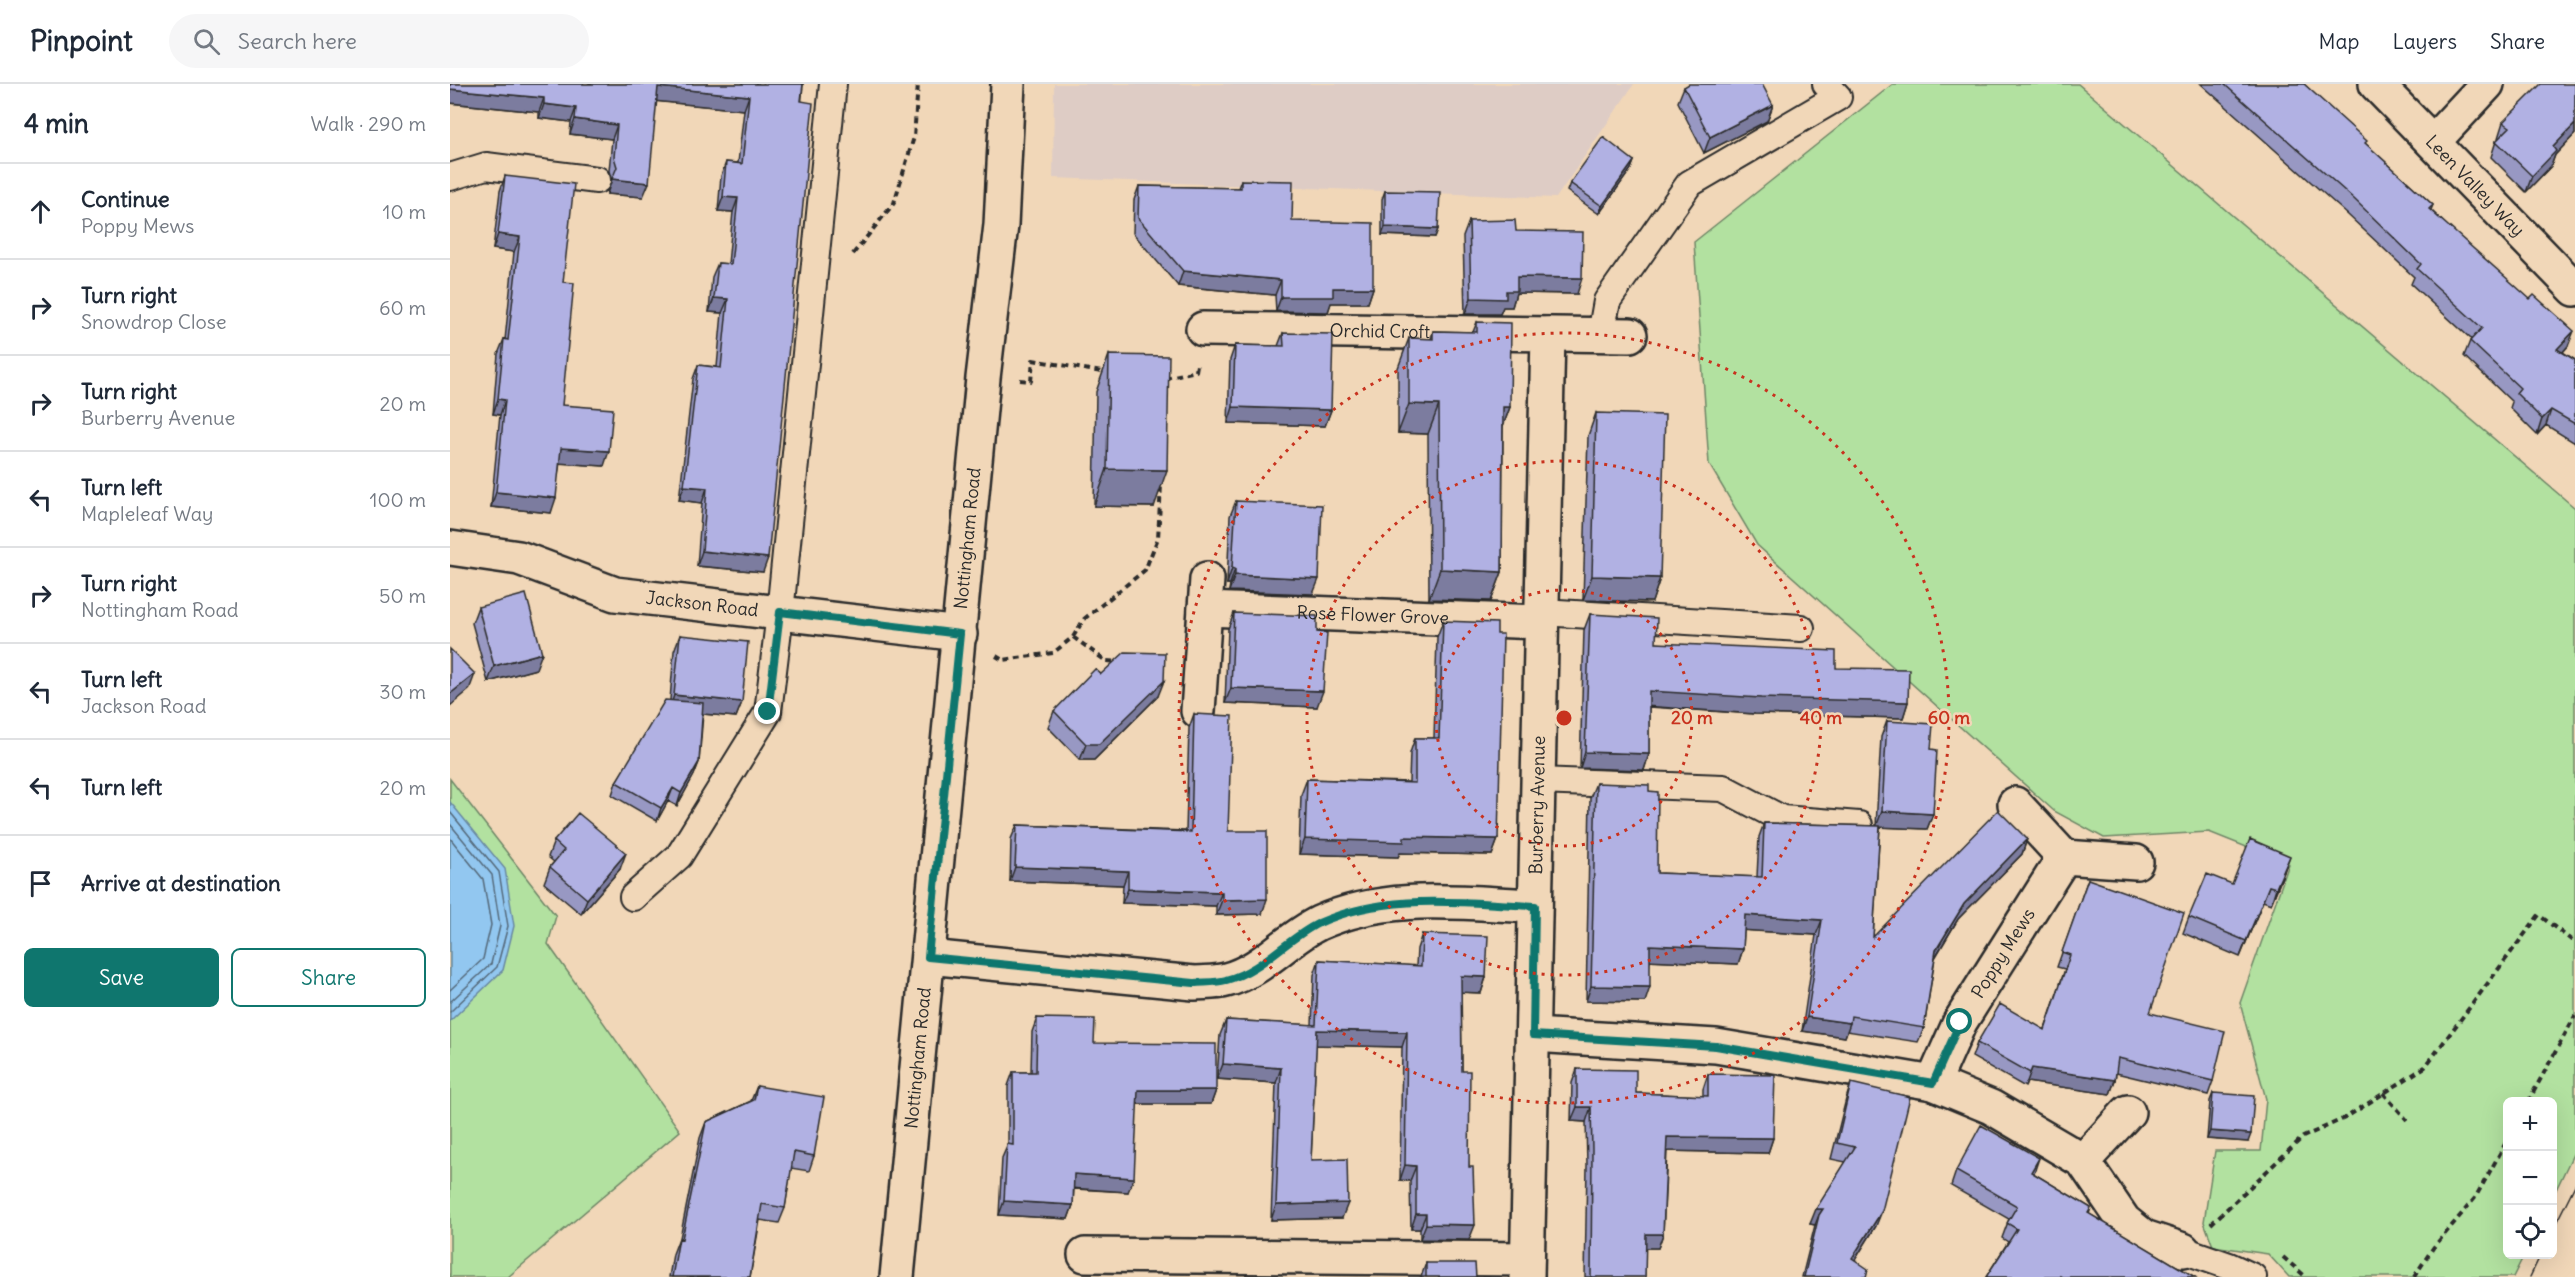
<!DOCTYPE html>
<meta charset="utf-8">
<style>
body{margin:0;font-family:Delius,sans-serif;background:#f6f6f7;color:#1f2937}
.controls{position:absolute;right:18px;bottom:18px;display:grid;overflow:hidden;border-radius:9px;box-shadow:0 6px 24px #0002}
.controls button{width:54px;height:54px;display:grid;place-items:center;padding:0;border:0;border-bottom:2px solid #e0e1e3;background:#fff;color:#1f2937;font:30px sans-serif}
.stop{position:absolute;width:18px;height:18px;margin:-14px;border:4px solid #0f766e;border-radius:50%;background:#fff}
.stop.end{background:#0f766e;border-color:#fff;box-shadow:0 2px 6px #0008}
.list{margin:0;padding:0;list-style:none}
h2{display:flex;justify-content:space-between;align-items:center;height:78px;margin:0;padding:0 24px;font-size:26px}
h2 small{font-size:20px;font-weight:400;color:#747a83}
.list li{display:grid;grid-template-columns:39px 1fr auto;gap:18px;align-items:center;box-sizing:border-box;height:96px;padding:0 24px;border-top:2px solid #e0e1e3}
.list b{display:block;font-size:22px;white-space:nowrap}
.list p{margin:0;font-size:20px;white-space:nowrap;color:#747a83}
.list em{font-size:20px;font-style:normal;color:#747a83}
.actions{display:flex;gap:12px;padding:18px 24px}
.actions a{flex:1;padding:14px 0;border:2px solid #0f766e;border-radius:9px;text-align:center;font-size:21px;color:#0f766e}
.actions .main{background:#0f766e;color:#fff}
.icon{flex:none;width:33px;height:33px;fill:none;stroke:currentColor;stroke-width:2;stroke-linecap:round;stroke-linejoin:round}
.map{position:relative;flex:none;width:2125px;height:1193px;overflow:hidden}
header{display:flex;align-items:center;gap:36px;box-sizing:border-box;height:84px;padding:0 30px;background:#fff;border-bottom:2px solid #e0e1e3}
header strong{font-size:28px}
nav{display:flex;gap:33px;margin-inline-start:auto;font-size:21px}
.search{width:420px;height:54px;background:#f6f6f7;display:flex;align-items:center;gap:15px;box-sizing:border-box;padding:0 21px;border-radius:33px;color:#747a83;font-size:22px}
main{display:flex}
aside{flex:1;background:#fff}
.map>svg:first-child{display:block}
</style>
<header>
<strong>Pinpoint</strong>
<div class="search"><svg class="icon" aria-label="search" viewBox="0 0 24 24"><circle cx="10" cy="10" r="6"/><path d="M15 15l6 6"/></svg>Search here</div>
<nav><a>Map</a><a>Layers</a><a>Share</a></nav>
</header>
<main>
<aside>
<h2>4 min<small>Walk · 290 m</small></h2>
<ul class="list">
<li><svg class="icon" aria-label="ahead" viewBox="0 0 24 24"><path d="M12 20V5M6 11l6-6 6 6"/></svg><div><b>Continue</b><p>Poppy Mews</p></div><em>10 m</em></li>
<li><svg class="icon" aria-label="right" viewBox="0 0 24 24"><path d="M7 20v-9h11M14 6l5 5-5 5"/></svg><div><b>Turn right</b><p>Snowdrop Close</p></div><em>60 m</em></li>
<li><svg class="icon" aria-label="right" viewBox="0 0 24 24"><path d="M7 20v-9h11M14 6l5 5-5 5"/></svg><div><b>Turn right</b><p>Burberry Avenue</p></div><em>20 m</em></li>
<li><svg class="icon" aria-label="left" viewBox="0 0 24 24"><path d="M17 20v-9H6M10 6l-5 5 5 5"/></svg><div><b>Turn left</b><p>Mapleleaf Way</p></div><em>100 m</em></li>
<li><svg class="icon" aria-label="right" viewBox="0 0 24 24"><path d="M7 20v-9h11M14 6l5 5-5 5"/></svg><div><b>Turn right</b><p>Nottingham Road</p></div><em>50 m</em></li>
<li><svg class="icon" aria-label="left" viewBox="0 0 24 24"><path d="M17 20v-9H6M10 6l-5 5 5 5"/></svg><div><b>Turn left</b><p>Jackson Road</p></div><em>30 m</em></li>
<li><svg class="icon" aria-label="left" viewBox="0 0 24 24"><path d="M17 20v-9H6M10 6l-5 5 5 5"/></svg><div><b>Turn left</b></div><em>20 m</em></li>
<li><svg class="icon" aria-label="arrive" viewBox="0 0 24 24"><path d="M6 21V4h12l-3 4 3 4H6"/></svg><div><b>Arrive at destination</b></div></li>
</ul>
<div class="actions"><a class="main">Save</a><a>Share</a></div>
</aside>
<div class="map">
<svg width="2125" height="1193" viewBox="0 0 2125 1193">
<rect width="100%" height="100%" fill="#f1d7b8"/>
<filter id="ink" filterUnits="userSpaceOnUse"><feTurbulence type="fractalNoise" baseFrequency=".0167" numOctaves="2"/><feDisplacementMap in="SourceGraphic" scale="12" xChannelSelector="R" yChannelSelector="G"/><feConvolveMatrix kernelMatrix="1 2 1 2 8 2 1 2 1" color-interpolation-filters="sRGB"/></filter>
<g filter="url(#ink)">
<path fill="#deccc5" d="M604,0H1184L1106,114L603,94Z"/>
<path fill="#b2e1a0" stroke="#6e8666" stroke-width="1.5" d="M1443,0H1628L2125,424V1066L2103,1112L2102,1018H2058V1170L2074,1171L2063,1193H1839L1818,1170L1763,1162L1754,1138L1765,1067H1811L1816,1015L1790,919L1839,780L1759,748L1654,754L1604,727L1307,461L1259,380L1244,158Z
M0,695L106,832L98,860L230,1047L58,1193H0Z"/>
<path fill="#92c7f0" stroke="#6989a1" stroke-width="1.5" d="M0,718L55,785L64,842L53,886L0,937Z"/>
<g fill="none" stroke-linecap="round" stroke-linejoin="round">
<path stroke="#54697a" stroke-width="1.5" d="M0,728L49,788L58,842L47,883L0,928
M0,740L42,791L50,842L41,880L0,918
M0,754L33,795L41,841L33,875L0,906"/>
<g stroke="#2b2b2b" stroke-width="30">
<path id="service" d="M0,93L36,82L147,96
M1151,251L1157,217L1239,100L1388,13L1376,0
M1092,528L1351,544
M1088,697L1273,704L1332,735L1409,741
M183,813L229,772L318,628L330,529L383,0
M1733,1166L1779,1182L1803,1193"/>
</g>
<g stroke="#2b2b2b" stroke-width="38">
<g id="minor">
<path id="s1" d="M1926,0L2125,205"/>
<path d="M1983,58L2037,0"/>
<path id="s2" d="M753,245L1180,251"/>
<path id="s3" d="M0,464L69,474L165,510L510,550"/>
<path id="s4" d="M755,525L1092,538"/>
<path d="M748,627L757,495"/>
<path d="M1565,720L1614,773L1686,778"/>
<path d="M478,873L744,899C754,898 766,899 776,896C812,887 836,855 869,839C937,808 1013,819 1085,822"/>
<path d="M1083,951L1266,962L1483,999L1541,1023L1633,1077L1674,1137L1694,1153L1733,1166"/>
<path id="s5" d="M1483,999L1510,938L1614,773"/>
<path d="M1633,1077L1678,1028"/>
<path d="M635,1171L1077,1175"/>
<path id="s6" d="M1077,1193L1098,250"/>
</g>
</g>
<g stroke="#2b2b2b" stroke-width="38">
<g id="tertiary">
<path id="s7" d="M447,1193L533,294L551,141L558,0"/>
</g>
</g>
<path stroke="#2b2b2b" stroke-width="4" stroke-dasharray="6 4.5" stroke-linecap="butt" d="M403,170L444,119L464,53L468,0
M715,294L746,287L747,281
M570,296L581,297L583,276L657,289
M623,553L656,577L668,578
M546,572L553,576L603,569L623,553L634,535L695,486L708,454L711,401
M1933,1009L1957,1036
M2078,1018L2125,932
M1761,1140L1853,1053L1895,1034L1975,983L2089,831L2125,859
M1833,1173L1856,1193
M1964,1193L1983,1164L2025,1114L2058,1055"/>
<use href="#service" stroke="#f1d7b8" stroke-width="26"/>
<use href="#minor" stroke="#f1d7b8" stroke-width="33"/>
<use href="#tertiary" stroke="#f1d7b8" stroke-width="33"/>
<path stroke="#2b2b2b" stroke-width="1.5" d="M2102,1147L2125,1101
M2080,1193L2091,1170"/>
</g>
<path fill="#9898c3" stroke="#2b2b2b" stroke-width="1.5" d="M0,0H353L313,488L247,482L252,419L229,416L243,295L248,281L267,283L272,229L259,228L262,193L268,179L278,180L283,128L268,127L271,92L276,78L288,79L294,26L206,17L193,113L157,110L162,97L159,87L162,55L120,50L121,38L89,34V28L0,19Z
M1751,0H1854L1916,60L1983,121L1981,126L2118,262L2113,268L2125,276V359L2096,341L2087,351L2060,324L2062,318L2014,272L2020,257L2021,255L1961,200L1964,193L1898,131Z
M2125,0V50L2105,71L2101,82L2076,108L2041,73L2046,57L2049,55L2048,54L2053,38Z
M1234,3L1323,21L1317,37L1254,69L1228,18Z
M1184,77L1181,85L1149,130L1117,107L1120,99Z
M55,92L113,198L112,321L154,382L110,379L101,429L41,423L50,331L43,330L48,270L54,255L55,256L64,168L43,165L50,107Z
M791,96L842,137L923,204L918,219H881L878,228L826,227L825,211L728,202L683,149L684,116L689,102L788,104Z
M935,107L988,145L985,153L932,151V115Z
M1019,137L1066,147L1127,210L1066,209L1062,223H1053L1050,230H1015L1013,153Z
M1027,238L1060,323L1053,342L1052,488L1041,517L979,515L978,350L948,349V284L959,254L981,255L983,247L1023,248Z
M833,249L881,326L875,342L778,339L780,276L785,261L828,262Z
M659,271L704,423L644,422L646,308Z
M1146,329L1210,494L1202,518L1133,516L1138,352Z
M786,417L863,510L779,507L780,500H777L780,432Z
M28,523L86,585L38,598L22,539Z
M784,529L867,548V623L775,619L778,545Z
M1140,530L1206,559L1386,584L1458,618L1453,634L1305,630L1199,623V670L1194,686L1130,684L1134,546Z
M993,537L1048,755L1042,771L950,769L948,773L849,770L851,711L857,695L959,698L960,669L965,654H984L987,553Z
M230,551L292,618L286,633L253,630L249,678L244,691L227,722L218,717L207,737L162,711L166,698L220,616L224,567Z
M651,590L708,612L644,676H630L598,643L604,627Z
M744,630L778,747L812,830L766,831V822L672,819L673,801L560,797L561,755L567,741L736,747L739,644Z
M1437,637L1481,665L1483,730L1477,745L1430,743L1423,853L1577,755L1572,770L1508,835L1485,874L1474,944L1468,958L1397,947L1395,953L1352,947L1366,851L1294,846L1293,865L1288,880L1200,876L1195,918L1136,917L1140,714L1146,699L1199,707L1207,789L1307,793L1309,753L1314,739L1426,742L1431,653Z
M104,757L170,785L131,830L94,799L100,783L104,778L98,773Z
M1834,788L1821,820L1813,817L1790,873L1733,849L1739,833L1782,800Z
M1638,795L1700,929L1763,997L1758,1011L1666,989L1665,996L1660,1010L1577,998L1575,1003L1522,973L1527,959L1595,945L1615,885L1607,883Z
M972,850L1036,893L1031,909L1011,908L1012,987L1019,1083V1156L970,1155V1145H961L960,1097L950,1096L952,963L866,961L861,1076L892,1134L821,1136L826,999L767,995L770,951L776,936L862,941L864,891L869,876L966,882L967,865Z
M587,934L644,959L766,1006L761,1020H687L678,1108L624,1105L623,1121L618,1135L549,1131L552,1074L558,1060V1002L563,988H581L582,948Z
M1127,985L1186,1009L1253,1012V1005L1258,990L1323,1054L1318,1069L1217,1067L1213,1150L1208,1164H1195V1193H1135L1137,1081L1136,1038L1121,1037L1122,999Z
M1401,999L1426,1142L1405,1176L1416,1193H1352L1365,1141L1360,1140L1396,1078L1381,1075L1396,1015Z
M307,1002L364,1072L359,1087L341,1084L335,1124L329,1139L310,1136L300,1193H219L223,1170L229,1154H230L250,1054L256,1038L301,1017Z
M1763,1009L1798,1058L1757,1055L1760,1017Z
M1506,1087L1583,1089L1641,1124L1639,1130L1745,1193H1536L1558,1158L1552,1154L1559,1135L1501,1102Z
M976,1179L1026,1193H971Z"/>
<path fill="#7c7c9f" stroke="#2b2b2b" stroke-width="1.5" d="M208,3L299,12L294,26L203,17Z
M0,5L94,14L89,28L0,19Z
M94,20L126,24L121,38L89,34Z
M1323,21L1317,37L1254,69L1260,53Z
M125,35L167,41L162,55L120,50Z
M2125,40V50L2105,71L2101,82L2076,108L2082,92L2103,63Z
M1184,77L1181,85L1149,130L1152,122Z
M162,95L199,99L193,113L157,110Z
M273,113L288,114L283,128L268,127Z
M935,143L988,145L985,153L932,151Z
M48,150L70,153L64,168L43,165Z
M733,187L831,196L825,211L728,202Z
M1067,193L1132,194L1127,210L1066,209L1062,223H1053L1050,230H1015L1021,214L1056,207Z
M883,204H923L918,219H881L878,228L826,227L831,213Z
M264,214L278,215L272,229L259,228Z
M2124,247L2118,262L2102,280L2107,265Z
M48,315L55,316L50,331L43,330Z
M959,320L989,321L978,350L948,349Z
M783,323L881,326L875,342L778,339Z
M1053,323H1060L1049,353Z
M2101,326L2096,341L2087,351L2092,335Z
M111,364L159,367L154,382L106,379Z
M657,385L717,386L704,423L644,422Z
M234,402L257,404L252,419L229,416Z
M46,408L106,414L101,429L41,423Z
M252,467L318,474L313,488L247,482Z
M782,484L785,485L780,500H777Z
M990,485L1052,488L1041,517L979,515Z
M785,491L869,495L863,510L779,507Z
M1142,492L1210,494L1202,518L1133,516Z
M92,569L86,585L38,598L44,582Z
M25,590L19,606L0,622V610Z
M714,597L708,612L644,676H630L636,660Z
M781,604L873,607L867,623L775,619Z
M1199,607L1458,618L1453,634L1305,630L1194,622Z
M224,611L292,618L286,633L219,627Z
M1135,668L1199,670L1194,686L1130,684Z
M249,678L244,691L227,722L231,709Z
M223,704L218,717L207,737L211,724Z
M1432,727L1483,730L1477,745L1426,743Z
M954,753L1048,755L1042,771L950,769L948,773L849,770L855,755Z
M1577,755L1572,770L1508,835L1481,880L1486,866L1514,820Z
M176,769L170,785L131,830L137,815Z
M1840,772L1834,788L1821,820L1826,804Z
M565,783L678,787L673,801L560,797Z
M1819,802L1813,817L1790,873L1796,857Z
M678,805L772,808L766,822L672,819Z
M817,815L812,830L766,831L772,816Z
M1295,831L1372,836L1366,851L1289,846Z
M1200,861L1293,865L1288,880L1195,876Z
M1011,892L1036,893L1031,909L1005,908Z
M1141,902L1200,903L1195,918L1136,917Z
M1357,933L1400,939L1395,953L1352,947Z
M867,946L957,948L952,963L861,961Z
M773,980L831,984L826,999L767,995Z
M1582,984L1665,996L1660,1010L1577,998L1575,1003Z
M688,1006H766L761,1020H683Z
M1127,1023H1141L1136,1038L1121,1037Z
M1760,1047L1801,1050L1798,1058L1757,1055Z
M1217,1053L1323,1054L1318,1069L1212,1067Z
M1589,1074L1584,1089L1581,1088Z
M955,1081L966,1082L960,1097L950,1096Z
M624,1090L684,1094L678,1108L619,1104Z
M554,1117L623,1121L618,1135L549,1131Z
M898,1119L892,1134L821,1136L826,1121Z
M1366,1125H1373L1369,1131L1365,1141L1360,1140Z
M1432,1127L1426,1142L1396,1190L1402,1174Z
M966,1130H976L970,1145H961Z
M976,1140L1025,1141L1019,1156L970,1155Z
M1196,1150H1213L1208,1164H1190Z"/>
<path fill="#b1b1e3" stroke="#2b2b2b" stroke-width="1.5" d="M0,0H353L351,17L363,19L318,474L252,467L257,404L234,402L248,281L271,284L278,215L264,214L268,179L281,180L288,114L273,113L276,78L292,80L299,12L208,3L199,99L162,95L167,83L164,73L167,41L125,35L126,24L94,20V14L0,5Z
M1239,0H1312L1323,21L1260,53L1234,3Z
M1774,0H1854L1917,57L1915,59L1983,121L1979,125L2080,215L2084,211L2124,247L2107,265L2125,276V340L2101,326L2092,335L2066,309L2070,304L2020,257L2032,244L1967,185L1971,180L1904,115Z
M2091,0H2125V40L2103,63L2106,67L2082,92L2046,57L2060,43L2053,38Z
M1153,53L1184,77L1152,122L1120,99Z
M55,92L124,100L113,198L124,199L112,321L163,325L159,367L111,364L106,414L46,408L55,316L48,315L54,255L58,256L70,153L48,150Z
M791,96L843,97L842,137L923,139V204H883V213H831V196L733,187L688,134L689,102L791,104Z
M935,107L990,108L988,145L935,143Z
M1065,136L1066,147L1133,148L1132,194L1067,193V207H1056V215L1021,214L1019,137Z
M1027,238L1061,239L1060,323H1053L1052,488L990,485L989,321L959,320V254L983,255V247L1027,248Z
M833,249L883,250L881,326L783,323L785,261L834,262Z
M659,271L719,272L717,386L657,385Z
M1146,329L1215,331L1210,494L1142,492Z
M786,417L872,421L869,495L785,491V485L782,484Z
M76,510L92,569L44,582L28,523Z
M784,529L867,532V548L877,549L873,607L781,604Z
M1140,530L1207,534L1206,559L1386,567V584L1459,585L1458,618L1311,614L1199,607V670L1135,668Z
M993,537L1047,539V550H1053L1048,755L954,753V758L855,755L857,695L965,699V654H989Z
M230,551L298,558L292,618L224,611Z
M0,565L25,590L0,610Z
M675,568L715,569L714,597L649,660H636L604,627L645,585L651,590Z
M215,616L253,619L249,678L231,709L223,704L211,724L166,698Z
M744,630L782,632L778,747H817V815L772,816V808L678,805V787L565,783L567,741L741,748Z
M1437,637L1483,640L1481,665L1487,666L1483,730L1432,727Z
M1146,699L1199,701V707L1208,708L1207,789L1312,793L1314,739L1430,742L1423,853L1548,726L1577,755L1514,820L1486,866L1474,944L1401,932L1400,939L1357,933L1372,836L1295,831L1293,865L1200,861V903L1141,902Z
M128,729L176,769L137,815L100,783L114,766L104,757Z
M1800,755L1840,772L1826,804L1819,802L1796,857L1739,833L1757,790L1782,800Z
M1638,795L1734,829L1700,929L1775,947L1763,997L1668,974L1665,996L1582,984L1580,989L1527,959L1550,920L1595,946L1620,871L1612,868Z
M972,850L1038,852L1036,893L1011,892L1012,987H1020L1019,1083H1023L1025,1141L976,1140V1130H966V1082L955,1081L957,948L867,946L861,1076L897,1075L898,1119L826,1121L831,984L773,980L776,936L866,941L869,876L971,882Z
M587,934L645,935L644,959L766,960V1006H688L684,1094L624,1090L623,1121L554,1117L557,1060L563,1061V988H586Z
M1127,985L1186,986V1009L1258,1012V990L1325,991L1323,1054L1217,1053L1213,1150H1196L1195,1193H1141L1142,1066L1141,1023H1127Z
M1401,999L1460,1013L1432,1127L1402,1174L1418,1185L1416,1193H1354L1369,1131L1373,1125H1366L1405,1063L1387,1059Z
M307,1002L374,1013L364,1072L344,1068L335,1124L312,1120L300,1193H222L229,1154L232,1155L256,1038L304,1016Z
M1763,1009L1804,1012L1801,1050L1760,1047Z
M1531,1041L1589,1074L1581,1088L1641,1124L1638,1129L1745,1193H1612L1610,1192V1193H1536L1567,1145L1557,1139L1567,1122L1506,1087Z
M976,1179H1025L1026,1193H976Z"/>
</g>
<g fill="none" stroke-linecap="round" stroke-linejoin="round" filter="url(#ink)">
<path stroke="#0f766e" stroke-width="8" d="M318,628L330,528L510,550L478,873L744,899C754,898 766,899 776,896C812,887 836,855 869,839C937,808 1013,819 1085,822L1083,951L1266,962L1483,999L1510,938"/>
</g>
<g fill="none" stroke="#c8321e" stroke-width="3" stroke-dasharray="3 6">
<circle cx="1114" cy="634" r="128"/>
<circle cx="1114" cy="634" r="257"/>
<circle cx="1114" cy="634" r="385"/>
</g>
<g text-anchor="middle" stroke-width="5" stroke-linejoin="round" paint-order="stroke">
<g font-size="18" fill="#2b2b2b" stroke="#f1d7b8">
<text dy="6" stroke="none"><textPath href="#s1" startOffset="142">Leen Valley Way</textPath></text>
<text dy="6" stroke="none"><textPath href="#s2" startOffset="177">Orchid Croft</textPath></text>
<text dy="6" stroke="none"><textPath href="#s7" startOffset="742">Nottingham Road</textPath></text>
<text dy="6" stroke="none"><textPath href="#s3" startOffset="260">Jackson Road</textPath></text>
<text dy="6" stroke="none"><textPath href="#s4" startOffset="168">Rose Flower Grove</textPath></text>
<text dy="6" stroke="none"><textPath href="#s6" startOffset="472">Burberry Avenue</textPath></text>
<text dy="6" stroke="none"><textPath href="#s5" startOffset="148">Poppy Mews</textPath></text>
<text dy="6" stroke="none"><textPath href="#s7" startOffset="220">Nottingham Road</textPath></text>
</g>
</g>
<circle cx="1114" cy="634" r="9" fill="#c8321e" stroke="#f1d7b8" stroke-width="3"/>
<g font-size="18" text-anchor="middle" font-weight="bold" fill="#c8321e" stroke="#f1d7b8" stroke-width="5" stroke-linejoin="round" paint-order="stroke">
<text x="1242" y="640">20 m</text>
<text x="1371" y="640">40 m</text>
<text x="1499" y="640">60 m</text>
</g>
</svg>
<div class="controls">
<button>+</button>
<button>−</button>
<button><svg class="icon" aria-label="locate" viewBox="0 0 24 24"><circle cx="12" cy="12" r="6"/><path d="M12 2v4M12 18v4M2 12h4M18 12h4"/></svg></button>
</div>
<div class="stop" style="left:1510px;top:938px"></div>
<div class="stop end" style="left:318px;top:628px"></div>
</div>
</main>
